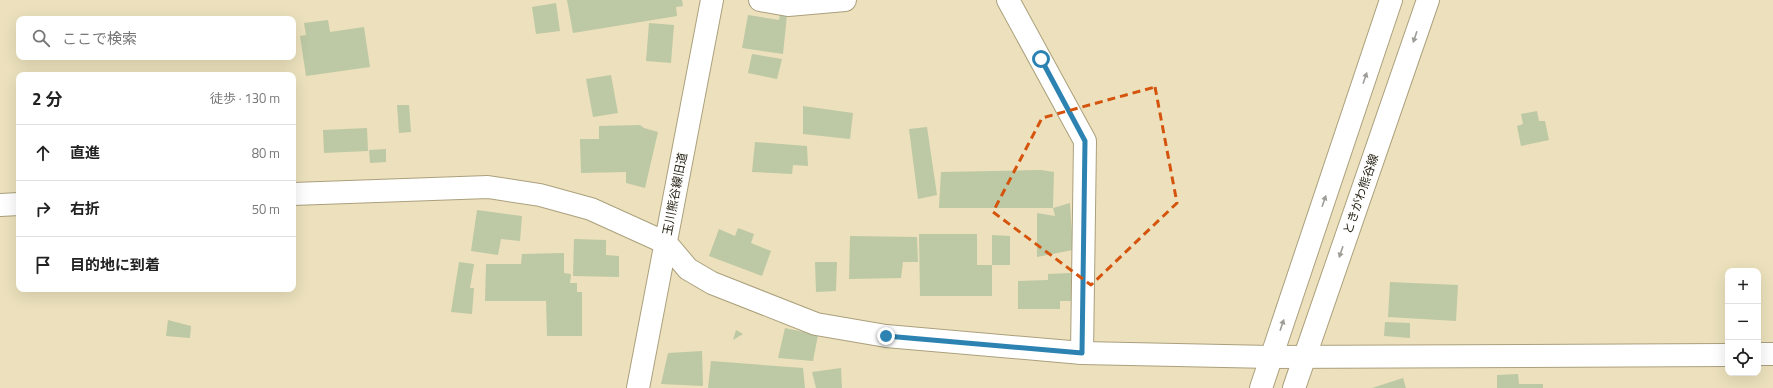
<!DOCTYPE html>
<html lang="ja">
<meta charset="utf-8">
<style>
body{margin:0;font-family:"Titillium Web","Noto Sans JP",sans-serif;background:#f2f2f2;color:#222}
.controls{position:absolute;right:12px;bottom:12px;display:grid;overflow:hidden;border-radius:8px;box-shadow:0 4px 16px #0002}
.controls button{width:36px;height:36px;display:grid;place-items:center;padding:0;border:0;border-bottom:1px solid #e0e0e0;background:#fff;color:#222;font:20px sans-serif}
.stop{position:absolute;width:12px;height:12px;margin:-9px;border:3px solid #2c83b2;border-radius:50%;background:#fff}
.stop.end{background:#2c83b2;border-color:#fff;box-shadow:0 1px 4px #0008}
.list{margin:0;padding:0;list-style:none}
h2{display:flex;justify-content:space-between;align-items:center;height:52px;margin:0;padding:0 16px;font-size:17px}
h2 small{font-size:13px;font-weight:400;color:#767676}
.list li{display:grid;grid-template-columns:26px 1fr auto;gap:12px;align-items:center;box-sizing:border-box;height:56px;padding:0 16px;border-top:1px solid #e0e0e0}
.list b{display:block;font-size:15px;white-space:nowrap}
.list em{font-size:13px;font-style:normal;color:#767676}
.icon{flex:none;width:22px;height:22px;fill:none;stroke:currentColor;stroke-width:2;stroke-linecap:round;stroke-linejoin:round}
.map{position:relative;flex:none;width:1773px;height:388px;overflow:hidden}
.search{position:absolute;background:#fff;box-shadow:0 4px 16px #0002;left:16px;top:16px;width:280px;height:44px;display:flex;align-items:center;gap:10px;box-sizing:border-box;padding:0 14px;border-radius:8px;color:#767676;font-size:15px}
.panel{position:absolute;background:#fff;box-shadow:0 4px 16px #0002;left:16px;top:72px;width:280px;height:220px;border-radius:8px}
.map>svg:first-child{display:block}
</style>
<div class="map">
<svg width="1773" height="388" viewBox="0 0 1773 388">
<rect width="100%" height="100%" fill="#ece1bc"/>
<path fill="#bdc8a4" d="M567,0H682L683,6L676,7L677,16L573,33Z
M556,3L560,31L536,34L532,7Z
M782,5H788L783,54L742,48L748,15L779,20Z
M328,20L330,32L364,27L370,67L306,76L300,36L306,35L304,23Z
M649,23L674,25L671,63L646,61Z
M752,54L782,59L777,79L748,73Z
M611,75L618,113L593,117L586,79Z
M397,105H409L411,132L399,133Z
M803,106L853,113L850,139L803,134Z
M1537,111L1539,121H1545L1549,140L1521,146L1517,126L1523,124L1521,114Z
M640,125L644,128L658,132L645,188L626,183V172L581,173L580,139H599V126Z
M927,127L937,195L918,199L909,129Z
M367,128L368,151L324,153L323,130Z
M755,142L807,146L808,166L793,165L792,174L752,172Z
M386,149V162L370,163L369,150Z
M1041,170L1054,172L1053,208H939L941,172Z
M1070,203L1073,250L1037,257V213L1055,216L1053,208Z
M477,210L522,216L520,241L501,239L498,255L471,251Z
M738,228L754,234L751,243L771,251L762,276L709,256L719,229L735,236Z
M919,234H977V265H992V296H920Z
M992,235L1010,236V265H992Z
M850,236L917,237L918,262H903L901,278L849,279Z
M574,239L606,240V255L619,256V277L573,276Z
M564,253V273L571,274L570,283H577V292H582V336H547L546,301H485L486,264H521L522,254Z
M459,262L474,264L470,288H474L472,314L451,312Z
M815,262H837L836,291L816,292Z
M1072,273V301H1060V309H1018V281L1048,280V274Z
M1390,282L1458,285L1456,321L1388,317Z
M168,320L191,326L190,338L166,336Z
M1385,322L1410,323V338L1384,336Z
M785,328L818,335L813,361L778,358Z
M736,330L743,334L733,340Z
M702,351L703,386L661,384L668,353Z
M711,361L803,368L805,388H708Z
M841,368L842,388H816L812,372Z
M1518,374L1519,384H1543V388H1497V375Z
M1403,378L1406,388H1372Z"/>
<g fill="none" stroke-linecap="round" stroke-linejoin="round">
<g stroke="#aba07d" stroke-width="24">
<path id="minor" d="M760,0L788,5L845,0
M1008,0L1085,141L1082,353"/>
</g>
<g stroke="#aba07d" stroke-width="24">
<path id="tertiary" d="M293,194L488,187L540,195L591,209L666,243L688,269L712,283L816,324L886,336L1082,353L1271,357L1728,355
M0,205L19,204
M1758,354H1773
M638,388L712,0"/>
</g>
<g stroke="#aba07d" stroke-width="24">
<path id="secondary" d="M1261,388L1391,0
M1294,388L1428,0"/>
</g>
<use href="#minor" stroke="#fff" stroke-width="22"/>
<use href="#tertiary" stroke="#fff" stroke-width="22"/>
<use href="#secondary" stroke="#fff" stroke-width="22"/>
</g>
<defs><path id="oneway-solid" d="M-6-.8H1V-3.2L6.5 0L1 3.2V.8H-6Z"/></defs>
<g fill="#9e9c96">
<use href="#oneway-solid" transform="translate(1415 37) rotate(109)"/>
<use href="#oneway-solid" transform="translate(1365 78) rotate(-71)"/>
<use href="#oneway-solid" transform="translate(1324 201) rotate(-71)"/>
<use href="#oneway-solid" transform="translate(1341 252) rotate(109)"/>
<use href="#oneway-solid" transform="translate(1282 325) rotate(-71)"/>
</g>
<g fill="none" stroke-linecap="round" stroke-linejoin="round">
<path stroke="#2c83b2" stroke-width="5" d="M886,336L1082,353L1085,141L1041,59"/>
</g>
<path fill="none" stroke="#d5540d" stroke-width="3" stroke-dasharray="8 5" stroke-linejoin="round" d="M1155,87L1177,203L1091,285L993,212L1042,118Z"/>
<g text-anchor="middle" stroke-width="3" stroke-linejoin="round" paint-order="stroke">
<g font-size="12" fill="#272315" stroke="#fff">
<text transform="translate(675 194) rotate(-79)" y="4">玉川熊谷線旧道</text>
<text transform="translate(1361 194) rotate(-71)" y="4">ときがわ熊谷線</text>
</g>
</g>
</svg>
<div class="controls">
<button>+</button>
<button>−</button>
<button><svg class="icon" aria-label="locate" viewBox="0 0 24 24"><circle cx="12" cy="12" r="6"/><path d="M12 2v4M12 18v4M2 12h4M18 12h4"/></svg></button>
</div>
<div class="stop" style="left:1041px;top:59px"></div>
<div class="stop end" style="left:886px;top:336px"></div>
<div class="search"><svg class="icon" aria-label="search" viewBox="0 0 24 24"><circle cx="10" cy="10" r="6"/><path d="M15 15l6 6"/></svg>ここで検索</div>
<section class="panel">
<h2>2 分<small>徒歩 · 130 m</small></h2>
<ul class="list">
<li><svg class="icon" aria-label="ahead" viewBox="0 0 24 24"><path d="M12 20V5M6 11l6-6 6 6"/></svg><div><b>直進</b></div><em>80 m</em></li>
<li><svg class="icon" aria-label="right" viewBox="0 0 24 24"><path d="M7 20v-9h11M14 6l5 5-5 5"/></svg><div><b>右折</b></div><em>50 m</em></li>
<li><svg class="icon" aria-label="arrive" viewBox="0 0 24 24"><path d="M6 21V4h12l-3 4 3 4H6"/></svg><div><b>目的地に到着</b></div></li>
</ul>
</section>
</div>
